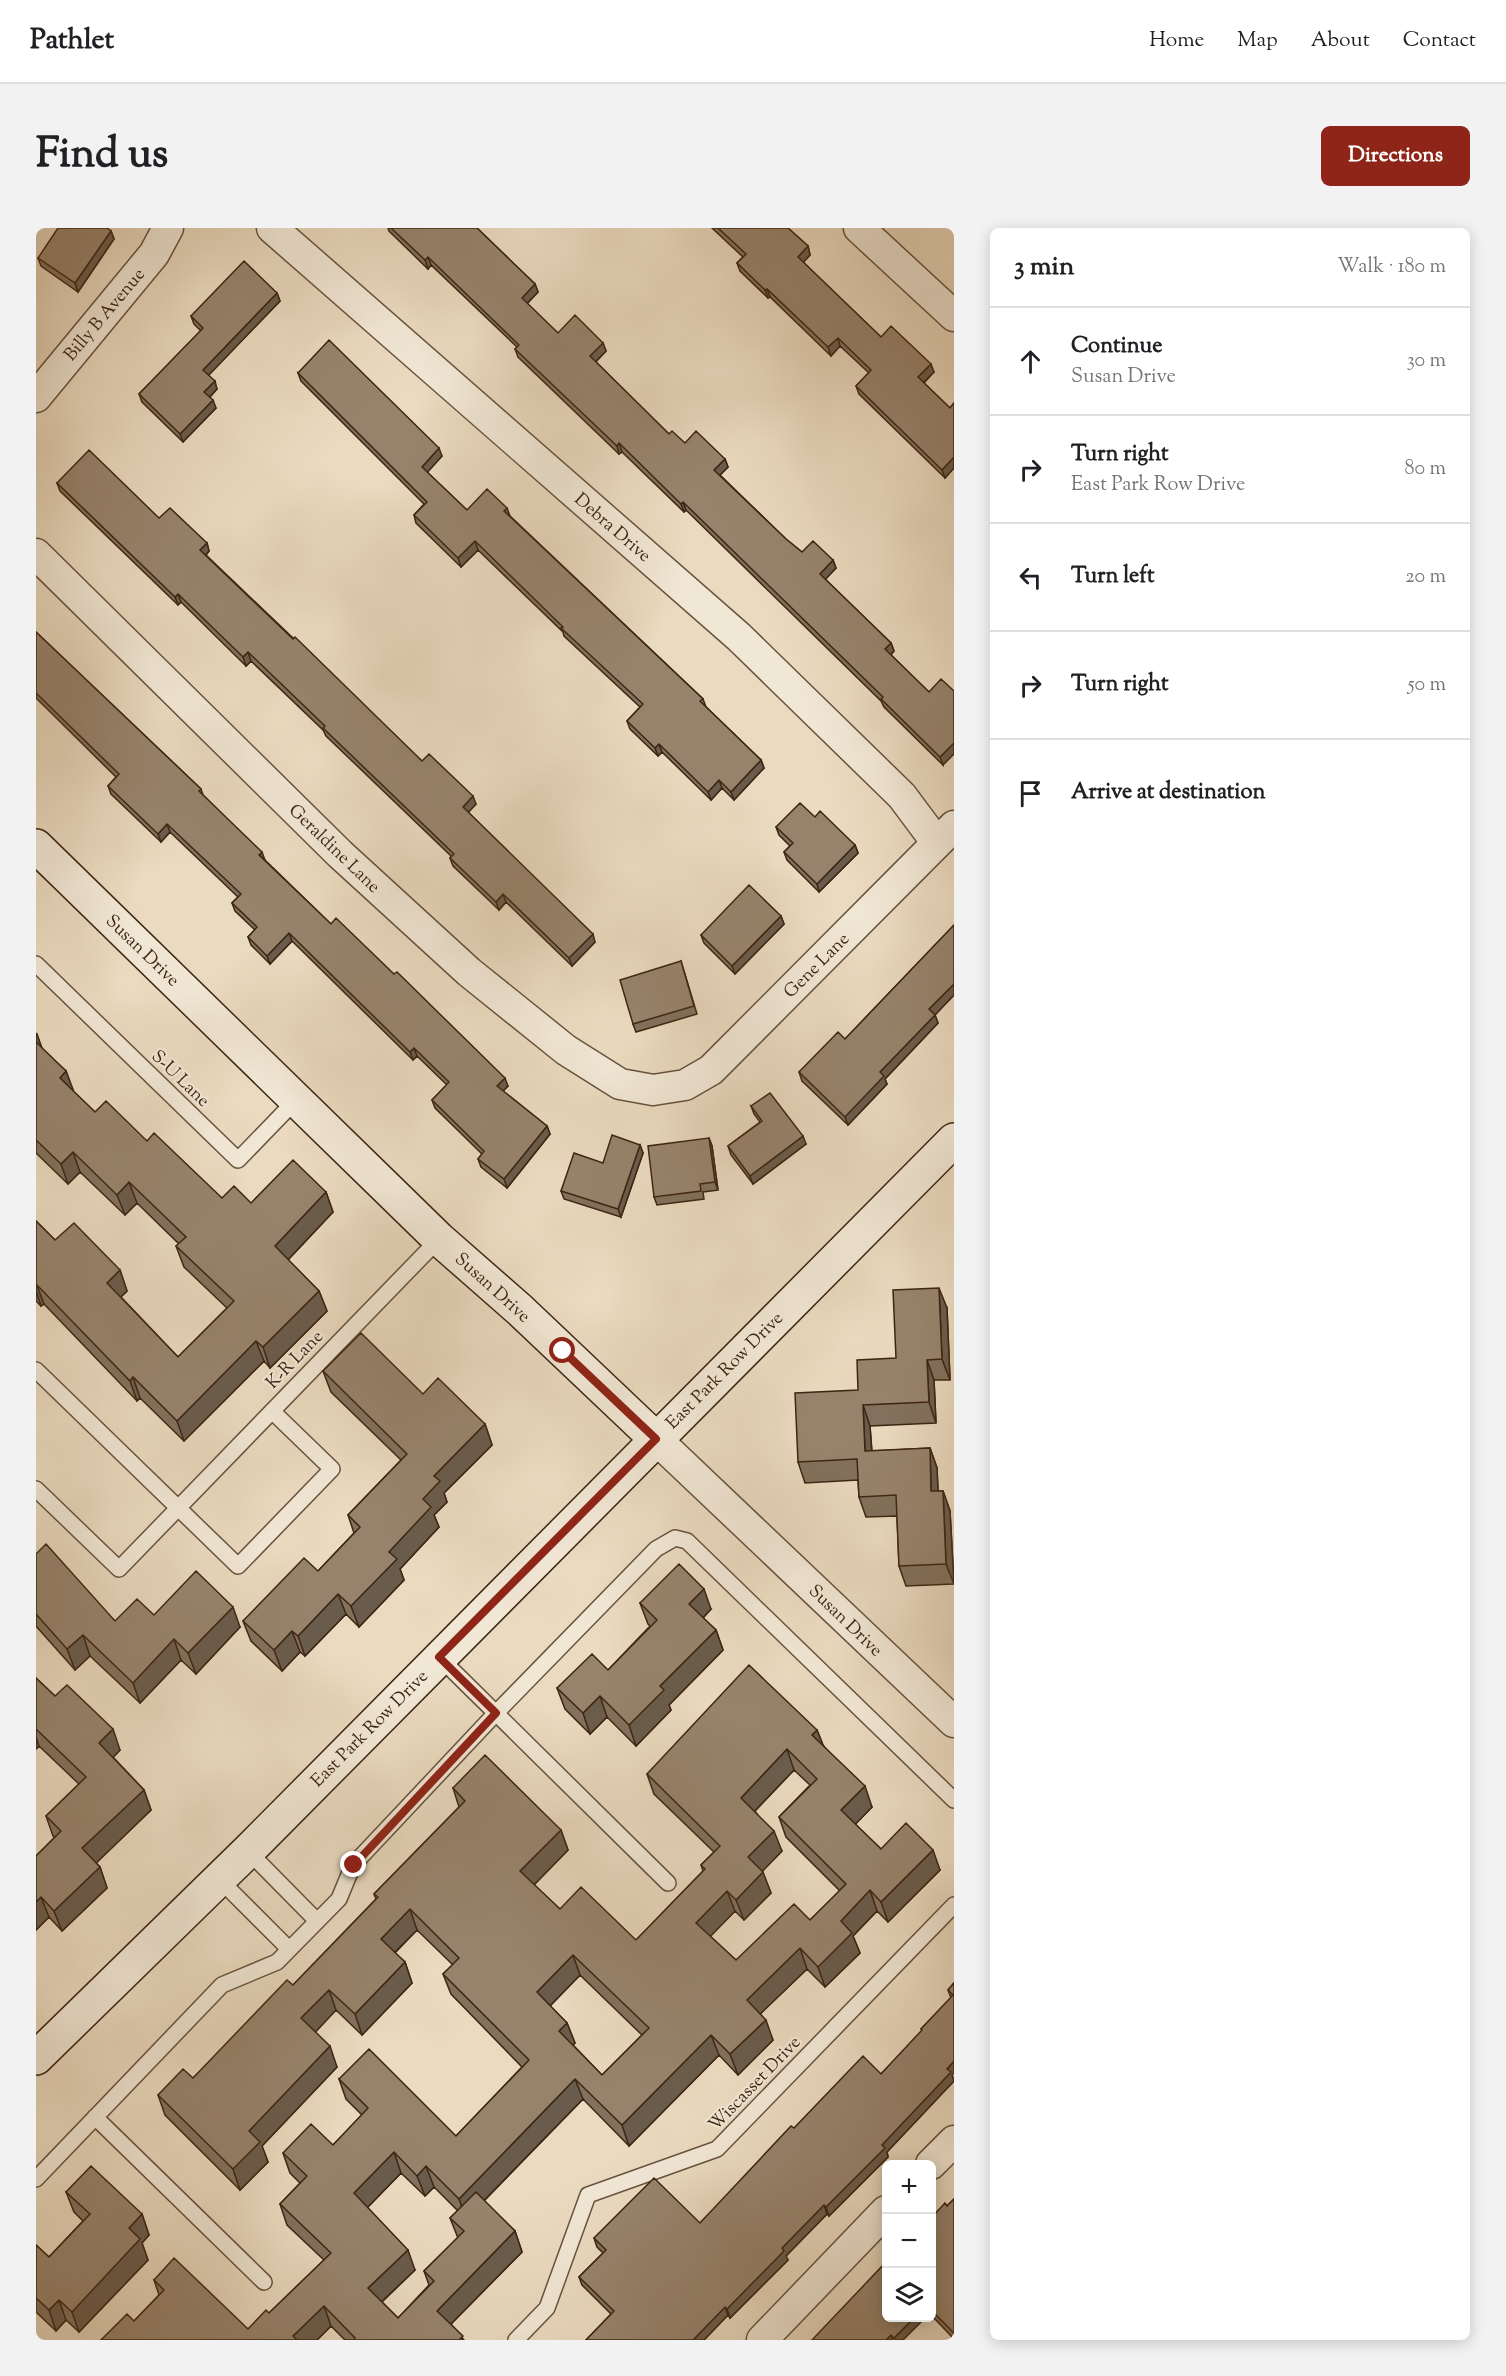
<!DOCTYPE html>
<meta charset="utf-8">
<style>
body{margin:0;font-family:"Sorts Mill Goudy",serif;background:#f2f2f2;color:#202124}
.controls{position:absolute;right:18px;bottom:18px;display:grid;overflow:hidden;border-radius:9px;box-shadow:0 3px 15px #0003}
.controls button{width:54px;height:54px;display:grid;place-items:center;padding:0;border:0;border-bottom:2px solid #e0e0e0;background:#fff;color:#202124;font:30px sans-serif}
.stop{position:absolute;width:18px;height:18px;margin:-14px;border:4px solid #8f2418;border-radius:50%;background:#fff}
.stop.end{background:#8f2418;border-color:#fff;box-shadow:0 2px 6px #0008}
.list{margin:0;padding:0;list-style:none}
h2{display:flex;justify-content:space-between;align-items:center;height:78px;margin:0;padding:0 24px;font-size:26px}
h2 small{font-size:20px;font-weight:400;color:#757577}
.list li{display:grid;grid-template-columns:39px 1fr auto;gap:18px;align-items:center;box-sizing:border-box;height:108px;padding:0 24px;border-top:2px solid #e0e0e0}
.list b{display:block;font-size:22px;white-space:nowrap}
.list p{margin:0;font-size:20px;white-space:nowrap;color:#757577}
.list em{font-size:20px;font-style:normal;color:#757577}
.icon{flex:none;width:33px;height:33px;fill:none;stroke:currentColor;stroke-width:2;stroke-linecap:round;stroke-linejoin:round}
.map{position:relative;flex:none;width:918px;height:2112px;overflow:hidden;border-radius:9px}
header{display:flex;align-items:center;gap:36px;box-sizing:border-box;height:84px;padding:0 30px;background:#fff;border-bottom:2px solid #e0e0e0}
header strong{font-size:28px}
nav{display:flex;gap:33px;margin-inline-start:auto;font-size:21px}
.intro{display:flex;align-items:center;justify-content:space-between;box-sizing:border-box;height:144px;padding:0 36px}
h1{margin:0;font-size:42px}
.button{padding:15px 27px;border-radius:9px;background:#8f2418;color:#fff;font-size:21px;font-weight:700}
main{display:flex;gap:36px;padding:0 36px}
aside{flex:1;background:#fff;border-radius:9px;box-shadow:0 3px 15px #0003}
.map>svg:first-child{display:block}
</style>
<header>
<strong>Pathlet</strong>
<nav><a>Home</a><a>Map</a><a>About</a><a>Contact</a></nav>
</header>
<div class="intro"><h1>Find us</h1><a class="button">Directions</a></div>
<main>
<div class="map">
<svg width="918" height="2112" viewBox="0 0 918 2112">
<rect width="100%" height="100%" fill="#eadabf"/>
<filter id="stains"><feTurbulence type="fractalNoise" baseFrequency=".00333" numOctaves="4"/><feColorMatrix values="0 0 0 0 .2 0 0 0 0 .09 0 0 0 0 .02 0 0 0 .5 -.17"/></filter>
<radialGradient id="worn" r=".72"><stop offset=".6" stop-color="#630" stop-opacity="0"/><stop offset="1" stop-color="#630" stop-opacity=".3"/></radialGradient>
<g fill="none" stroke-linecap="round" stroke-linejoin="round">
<g stroke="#68523e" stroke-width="18">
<path id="lane" d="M0,736L202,932L261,871
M0,1142L202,1338L296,1241L236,1183
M0,1261L83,1341L403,1011
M403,1429L632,1655
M212,1623L281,1693
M183,1651L253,1721
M59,1889L228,2054
M0,1951L186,1757L241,1734L303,1671L317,1637L460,1485L620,1321L639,1310L651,1313L918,1572
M480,2112L511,2080L552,1967L681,1921L918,1677"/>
</g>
<g stroke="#68523e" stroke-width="33">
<path id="street" d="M236,0L703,409L866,568L901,615
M823,0L918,88
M0,169L118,26L132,0
M0,326L304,626L433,744L530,822L584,856L617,862L649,857L675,842L918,598
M620,1211L918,1494
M895,1936L918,1913
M726,2112L850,1983"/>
</g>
<g stroke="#3d2513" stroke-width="36">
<path id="secondary" d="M0,618L403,1011L484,1082L620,1211
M0,1830L212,1623L918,912"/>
</g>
<use href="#lane" stroke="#f1e7d5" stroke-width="15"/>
<use href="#street" stroke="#f1e7d5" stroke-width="30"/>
<use href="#secondary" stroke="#f1e7d5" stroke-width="33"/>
</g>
<path fill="#82715d" stroke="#3d2513" stroke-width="1.5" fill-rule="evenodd" d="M352,0H441L499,56L502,64L491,76L522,105L567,115L570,123L560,134L633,206L649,215L689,231L692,239L684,247L750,311L766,324L797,332L800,340L789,351L855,415L858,423L855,427L893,464L907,537L848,479L845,473L650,282L648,284L586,224L583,226L482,129L479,121L481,119L395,37L392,41L353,3Z
M676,0H752L772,18L774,27L767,34L845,109L898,144L888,155L914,180L918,175V240L909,250L823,166L820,158L833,145L804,118L795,128L734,69L732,70L704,43L701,35L707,29Z
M75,3L78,11L42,64L5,38L2,30Z
M241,65L244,73L172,147L181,161L174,169L180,180L147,214L106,174L103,166L165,103L158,96L155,88Z
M262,145L406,228L391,244L431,282L474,288L667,471L670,479L725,532L728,540L698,572L686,560L675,572L626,524L622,528L594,501L591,493L604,479L528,408L527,404L442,322L425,339L380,295L378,287L388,276L265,153Z
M21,255L123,290L171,315L173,323L170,327L386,533L440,576L432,584L559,714L536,738L470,674L463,682L417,638L414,630L415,628L290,508L287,502L215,433L210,438L145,374L142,377L24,263Z
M0,404L165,561L167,567L229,632L295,696L472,858L467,863L511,898L514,906L471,960L445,939L442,931L446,926L399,880L396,872L411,857L381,828L377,832L256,713L234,736L215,717L212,709L219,702L199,683L196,675L202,669L134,604L125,614L75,566L72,558L80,549L0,470Z
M779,589L819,617L822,625L783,664L751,632L748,624L754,618L743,607L740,599Z
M745,688L748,696L699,746L668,715L665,707Z
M918,697V767L899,787L902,795L849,851L851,856L812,897L766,853L763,844L809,811Z
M645,733L661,786L600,804L597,796Z
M0,805L6,821L30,843L37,863L59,884L111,913L186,970L215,975L290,964L297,984L252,1032L283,1063L291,1083L234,1140L228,1133L148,1213L104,1170L101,1173L8,1076L5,1078L0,1073V993L19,1012L84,1042L91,1063L85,1069L142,1129L191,1080L148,1039L140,1018L143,1016L101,975L89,987L44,944L32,956L0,925Z
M715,878L770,916L717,956L695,927L692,918L724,894L718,886Z
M673,910L676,918L682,962L667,964L668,971L621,977L618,969Z
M604,917L607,925L585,989L528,971L525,963L567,935Z
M911,1080L914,1152H898L900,1195L834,1198L836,1223L894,1220L901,1240L902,1263H907L914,1283L918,1356L870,1358L863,1338L861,1288L830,1289L823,1269L822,1252L769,1255L762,1234L860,1130Z
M287,1143L387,1166L449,1196L456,1217L408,1265L411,1274L398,1287L403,1299L364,1341L368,1352L323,1399L310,1386L269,1428L264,1424L246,1443L215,1413L207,1393L282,1343L318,1305L312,1287L365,1232L295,1164Z
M0,1326L79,1393L118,1387L204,1399L160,1446L145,1432L104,1475L54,1428L39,1442L0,1398Z
M604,1375L675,1381L667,1390L680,1402L687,1422L633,1477L635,1482L600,1518L571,1489L554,1506L529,1481L521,1460L572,1442L614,1398L612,1396Z
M0,1450L19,1468L84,1522L77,1529L108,1562L115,1582L60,1635L64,1639L71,1660L26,1703L13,1689L0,1702V1628L19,1609L17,1608L10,1588L43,1556L3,1518L0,1521Z
M781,1502L787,1517L836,1579L819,1596L845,1621L904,1642L852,1694L841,1683L817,1708L824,1725L789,1759L771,1741L724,1786L737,1812L702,1847L683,1827L593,1918L547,1871L448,1973L479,2003L486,2024L415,2096L428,2112H309L295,2098L281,2112H65L98,2093L123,2067L118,2052L212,2101L233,2085L288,2032L251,1997L244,1976L264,1955L254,1945L247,1925L297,1917L326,1887L310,1871L303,1851L420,1908L486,1839L415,1766L407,1746L417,1737L381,1702L359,1725L369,1734L376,1755L326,1807L300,1782L279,1804L301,1839L226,1918L232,1934L204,1962L129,1887L122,1867L157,1850L257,1757L340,1671L338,1666L423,1579L417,1560L525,1602L532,1622L498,1657L524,1681L600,1712L667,1643L665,1637L678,1624L618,1566L611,1546ZM758,1542L774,1557L743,1589L750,1609L804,1663L774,1692L700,1732L674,1708L699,1683L708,1692L735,1665L726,1643L746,1623L719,1583ZM544,1747L606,1807L566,1847L537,1817L539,1815L531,1795L514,1778ZM365,1945L389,1968L398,1959L422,1983L414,1990L422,2010L388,2043L393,2057L362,2090L346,2074L379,2042L331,1980Z
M918,1755L916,1847L918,1853L851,1924L852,1929L793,1988L791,1986L750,2028L752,2032L694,2090L692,2087L668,2112H550L575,2086L546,2057L543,2049L567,2025L561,2019L558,2010L664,1995L758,1900L845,1846L886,1803L885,1801L915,1770L912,1762Z
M30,1964L106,1986L113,2007L106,2015L112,2032L43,2104L30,2092L20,2103L0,2084V2017L13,2029L47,1993L38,1984Z
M918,1971V2112L917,2110L896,2088V1989L911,1978Z"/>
<path fill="#6a5c4c" stroke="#3d2513" stroke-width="1.5" d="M75,3L78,11L42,64L39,55Z
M772,18L774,27L765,37L762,29Z
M392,29L395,37L392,41L389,32Z
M499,56L502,64L488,78L486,70Z
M731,61L734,69L732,70L729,62Z
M241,65L244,73L170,150L167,142Z
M802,110L804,118L795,128L792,119Z
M567,115L570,123L557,136L554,128Z
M895,136L898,144L885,157L882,149Z
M179,153L181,161L171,172L168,164Z
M177,172L180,180L147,214L144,206Z
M583,215L586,224L583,226L581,218Z
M403,220L406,228L389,247L386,239Z
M918,229V240L909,250L906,242Z
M689,231L692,239L681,250L678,242Z
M647,274L650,282L648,284L645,276Z
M471,280L474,288L468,283Z
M439,313L442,322L425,339L422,330Z
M171,315L173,323L167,330L164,322Z
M797,332L800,340L787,354L784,346Z
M142,366L145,374L142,377L139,369Z
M855,415L858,423L852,429L849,421Z
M212,424L215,433L210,438L207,429Z
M918,515V526L907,537L904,529Z
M623,516L626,524L622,528L619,520Z
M725,532L728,540L698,572L695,564Z
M683,552L686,560L675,572L672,564Z
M437,568L440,576L430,587L427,579Z
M131,596L134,604L125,614L122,606Z
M819,617L822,625L783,664L781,656Z
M226,624L229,632L223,627Z
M467,666L470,674L463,682L460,674Z
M745,688L748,696L699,746L696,738Z
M253,705L256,713L234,736L231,728Z
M557,706L559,714L536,738L533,730Z
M918,756V767L896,790L893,781Z
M899,787L902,795L849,851L851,856L812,897L809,889L844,844Z
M1,806L8,826L0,821V807Z
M378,820L381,828L377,832L374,824Z
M30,843L38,864L24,850Z
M469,850L472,858L464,866L461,858Z
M511,898L514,906L471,960L468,951Z
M767,908L770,916L717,956L714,948Z
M673,910L676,918L682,962L679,954Z
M604,917L607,925L585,989L582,981Z
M37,924L44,944L32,956L25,936Z
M93,954L101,975L89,987L81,967Z
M290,964L297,984L246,1038L239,1018Z
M84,1042L91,1063L78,1075L71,1055Z
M0,1055L8,1076L5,1078L0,1063Z
M903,1060L911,1080L914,1152L906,1131Z
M283,1063L291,1083L234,1140L227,1119Z
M220,1113L228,1133L148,1213L141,1193Z
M891,1132L898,1152L900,1195L893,1174Z
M97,1149L104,1170L101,1173L94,1153Z
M827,1177L834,1198L837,1243L829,1223Z
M449,1196L456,1217L408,1265L411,1274L398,1287L403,1299L364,1341L368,1352L323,1399L315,1378L353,1324L387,1271L398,1248Z
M894,1220L901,1240L903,1284L895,1263Z
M907,1263L914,1283L918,1356L910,1336Z
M668,1361L675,1381L661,1396L653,1376Z
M302,1366L310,1386L269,1428L262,1408Z
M197,1379L204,1399L160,1446L152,1425Z
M680,1402L687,1422L633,1477L635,1482L600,1518L593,1497L624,1458Z
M256,1403L264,1424L246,1443L238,1422Z
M47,1407L54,1428L39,1442L31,1421Z
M138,1411L145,1432L104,1475L97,1455Z
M564,1468L571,1489L554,1506L547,1485Z
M77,1501L84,1522L71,1536L63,1515Z
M781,1502L789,1522L776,1507Z
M0,1509L3,1518L0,1521Z
M751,1521L758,1542L712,1590L705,1570Z
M829,1558L836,1579L813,1603L805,1582Z
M108,1562L115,1582L54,1641L46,1620Z
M525,1602L532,1622L492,1663L484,1643Z
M738,1603L746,1623L720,1650L712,1629Z
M897,1622L904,1642L852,1694L845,1674Z
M64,1639L71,1660L26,1703L18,1683Z
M727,1644L735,1665L708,1692L700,1672Z
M834,1662L841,1683L817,1708L824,1725L789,1759L782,1739L805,1693Z
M691,1663L699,1683L667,1716L660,1695Z
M5,1669L13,1689L0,1702V1674Z
M374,1681L381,1702L352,1731L345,1711Z
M764,1720L771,1741L718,1792L711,1772Z
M537,1727L544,1747L508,1784L501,1764Z
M369,1734L376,1755L326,1807L319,1786Z
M293,1762L300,1782L273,1811L265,1790Z
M730,1792L737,1812L702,1847L694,1826Z
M531,1795L539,1815L530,1823L523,1803Z
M675,1807L683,1827L593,1918L586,1897Z
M294,1818L301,1839L226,1918L232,1934L204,1962L197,1941L213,1903Z
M918,1833V1845L916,1847L918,1853L851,1924L852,1929L793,1988L790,1979L846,1917Z
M539,1851L547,1871L430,1991L423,1971Z
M358,1924L365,1945L325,1986L318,1965Z
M390,1938L398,1959L389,1968L381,1948Z
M788,1977L791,1986L750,2028L752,2032L694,2090L691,2081L746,2020Z
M106,1986L113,2007L106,2015L112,2032L43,2104L36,2084L93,2000Z
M479,2003L486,2024L408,2103L401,2083Z
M372,2022L379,2042L339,2080L332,2060Z
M23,2072L30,2092L20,2103L13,2082Z
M288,2078L295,2098L281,2112H259L257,2108Z
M689,2079L692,2087L668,2112H657Z
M878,2090H889L867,2112H859L858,2110Z
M855,2107L857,2112H850Z"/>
<path fill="#97836c" stroke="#3d2513" stroke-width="1.5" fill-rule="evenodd" d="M22,0H71L75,3L39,55L2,30Z
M355,0H441L499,56L486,70L522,105L539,87L567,115L554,128L633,206L636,203L649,215L660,203L689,231L678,242L750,311L766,324L777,313L797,332L784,346L855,415L849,421L893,464L905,451L918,463V515L904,529L845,471L847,469L647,274L645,276L583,215L581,218L479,121L483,117L392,29L389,32Z
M682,0H752L772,18L762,29L845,109L855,98L895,136L882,149L914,180L918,175V229L906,242L820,158L835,142L802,110L792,119L731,61L729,62L701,35L710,26Z
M208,33L241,65L167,142L179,153L168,164L177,172L144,206L103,166L167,100L155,88Z
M293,112L403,220L386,239L431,282L451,261L471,280L468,283L667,471L664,473L725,532L695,564L683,552L672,564L623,516L619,520L591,493L607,476L525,400L527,399L439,313L422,330L378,287L391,274L262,145Z
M53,222L123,290L134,280L171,315L164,322L257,411L259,409L386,533L393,526L437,568L427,579L557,706L533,730L467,666L460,674L414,630L418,626L287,500L289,498L212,424L207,429L142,366L139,369L21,255Z
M0,404L165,561L163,563L226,624L223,627L295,696L300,690L358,746L361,744L469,850L461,858L511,898L468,951L442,931L448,923L396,872L413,854L378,820L374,824L253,705L231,728L212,709L221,699L196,675L205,666L131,596L122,606L72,558L83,546L0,465Z
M764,575L779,589L784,583L819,617L781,656L748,624L757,615L740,599Z
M713,657L745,688L696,738L665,707Z
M918,697V756L893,781L899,787L844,844L848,848L809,889L763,844L802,804L809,811Z
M645,733L658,778L597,796L584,752Z
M0,814L30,843L24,850L59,884L70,873L111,913L118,905L186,970L198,958L215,975L257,932L290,964L239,1018L283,1063L227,1119L220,1113L141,1193L97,1149L94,1153L0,1056V993L19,1012L38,995L84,1042L71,1055L142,1129L198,1073L140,1018L150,1009L93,954L81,967L37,924L25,936L0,912Z
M734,865L767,908L714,948L692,918L726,893L715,878Z
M576,907L604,917L582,981L525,963L538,925L567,935Z
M673,910L679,954L664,956L665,963L618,969L612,918Z
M903,1060L906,1131L891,1132L893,1174L827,1177L829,1223L894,1220L895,1263H907L910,1336L863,1338L860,1267L823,1269L821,1231L762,1234L759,1165L822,1162L821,1132L860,1130L857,1062Z
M325,1105L387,1166L402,1150L449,1196L398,1248L404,1253L387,1271L395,1279L353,1324L361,1331L315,1378L302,1366L262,1408L256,1403L238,1422L207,1393L268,1330L282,1343L324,1299L312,1287L371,1226L287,1143Z
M10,1316L79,1393L101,1371L118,1387L160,1343L197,1379L152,1425L138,1411L97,1455L47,1407L31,1421L0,1386V1326Z
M643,1336L668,1361L653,1376L680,1402L624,1458L628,1462L593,1497L564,1468L547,1485L521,1460L556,1426L572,1442L621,1392L604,1375Z
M713,1437L781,1502L776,1507L829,1558L805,1582L845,1621L870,1595L897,1622L845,1674L834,1662L805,1693L816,1705L782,1739L764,1720L711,1772L730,1792L694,1826L675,1807L586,1897L539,1851L423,1971L390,1938L381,1948L358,1924L318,1965L372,2022L332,2060L362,2090L398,2053L388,2043L428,2003L414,1990L440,1964L479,2003L401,2083L427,2108L423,2112H318L319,2110L288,2078L257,2108L261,2112H65L91,2086L98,2093L128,2062L118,2052L138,2030L212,2101L230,2082L233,2085L295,2025L244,1976L271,1948L247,1925L275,1896L297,1917L332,1880L303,1851L333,1821L420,1908L493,1832L407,1746L423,1730L374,1681L345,1711L369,1734L319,1786L293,1762L265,1790L294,1818L213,1903L224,1914L197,1941L122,1867L147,1841L157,1850L251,1752L257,1757L342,1669L338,1666L429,1573L417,1560L449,1527L525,1602L484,1643L524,1681L545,1659L600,1712L669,1641L665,1637L684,1618L611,1546ZM751,1521L781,1551L743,1589L810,1656L774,1692L758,1676L700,1732L660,1695L691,1663L700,1672L727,1644L712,1629L738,1603L705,1570ZM537,1727L613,1800L566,1847L523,1803L531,1795L501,1764Z
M0,1450L19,1468L31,1457L77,1501L63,1515L108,1562L46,1620L64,1639L18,1683L5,1669L0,1674V1628L25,1603L10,1588L50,1549L0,1501Z
M918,1755V1833L911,1841L915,1844L846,1917L849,1920L790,1979L788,1977L746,2020L748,2023L691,2081L689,2079L657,2112H550L578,2083L543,2049L570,2022L558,2010L618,1950L664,1995L755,1898L758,1900L827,1828L845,1846L886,1802L885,1801L917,1767L912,1762Z
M55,1938L106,1986L93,2000L104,2011L36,2084L23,2072L13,2082L0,2070V2017L13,2029L54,1986L30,1964Z
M918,1971V2105L896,2083V1989L909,1975L911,1978Z
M850,2034V2090H878L858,2110L855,2107L850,2112H776Z"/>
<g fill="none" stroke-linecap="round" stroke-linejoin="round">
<path stroke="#8f2418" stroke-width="8" d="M318,1637L460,1485L403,1429L620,1211L527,1123"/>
</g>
<g text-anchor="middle" stroke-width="4.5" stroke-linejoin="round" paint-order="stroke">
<g font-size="18" fill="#3d2513" stroke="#f1e7d5">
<text transform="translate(68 86) rotate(-50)" y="6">Billy B Avenue</text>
<text transform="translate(577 299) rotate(41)" y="6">Debra Drive</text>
<text transform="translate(299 620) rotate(44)" y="6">Geraldine Lane</text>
<text transform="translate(107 722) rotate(44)" y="6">Susan Drive</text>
<text transform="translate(780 737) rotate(-45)" y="6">Gene Lane</text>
<text transform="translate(145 850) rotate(44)" y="6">S-U Lane</text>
<text transform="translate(457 1059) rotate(42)" y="6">Susan Drive</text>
<text transform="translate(258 1131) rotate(-46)" y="6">K-R Lane</text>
<text transform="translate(688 1142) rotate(-45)" y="6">East Park Row Drive</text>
<text transform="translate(810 1392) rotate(44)" y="6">Susan Drive</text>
<text transform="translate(333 1500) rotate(-45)" y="6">East Park Row Drive</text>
<text transform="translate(718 1855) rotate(-46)" y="6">Wiscasset Drive</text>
</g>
</g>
<rect width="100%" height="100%" filter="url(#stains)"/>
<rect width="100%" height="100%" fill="url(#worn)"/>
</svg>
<div class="controls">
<button>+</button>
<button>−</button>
<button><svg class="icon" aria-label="layers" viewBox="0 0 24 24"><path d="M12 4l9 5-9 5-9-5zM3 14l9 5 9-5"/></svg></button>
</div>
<div class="stop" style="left:527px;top:1123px"></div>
<div class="stop end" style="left:318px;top:1637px"></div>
</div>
<aside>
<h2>3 min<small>Walk · 180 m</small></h2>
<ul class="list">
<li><svg class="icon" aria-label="ahead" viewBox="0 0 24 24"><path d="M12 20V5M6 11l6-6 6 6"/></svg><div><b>Continue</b><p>Susan Drive</p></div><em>30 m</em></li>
<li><svg class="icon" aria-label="right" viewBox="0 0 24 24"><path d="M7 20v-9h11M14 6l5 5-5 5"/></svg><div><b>Turn right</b><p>East Park Row Drive</p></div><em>80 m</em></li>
<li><svg class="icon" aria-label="left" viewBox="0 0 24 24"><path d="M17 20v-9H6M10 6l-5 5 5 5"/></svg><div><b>Turn left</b></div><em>20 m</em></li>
<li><svg class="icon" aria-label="right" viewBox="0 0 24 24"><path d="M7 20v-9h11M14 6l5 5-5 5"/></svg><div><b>Turn right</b></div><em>50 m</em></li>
<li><svg class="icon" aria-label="arrive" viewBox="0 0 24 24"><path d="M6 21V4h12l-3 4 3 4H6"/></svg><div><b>Arrive at destination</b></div></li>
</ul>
</aside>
</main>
